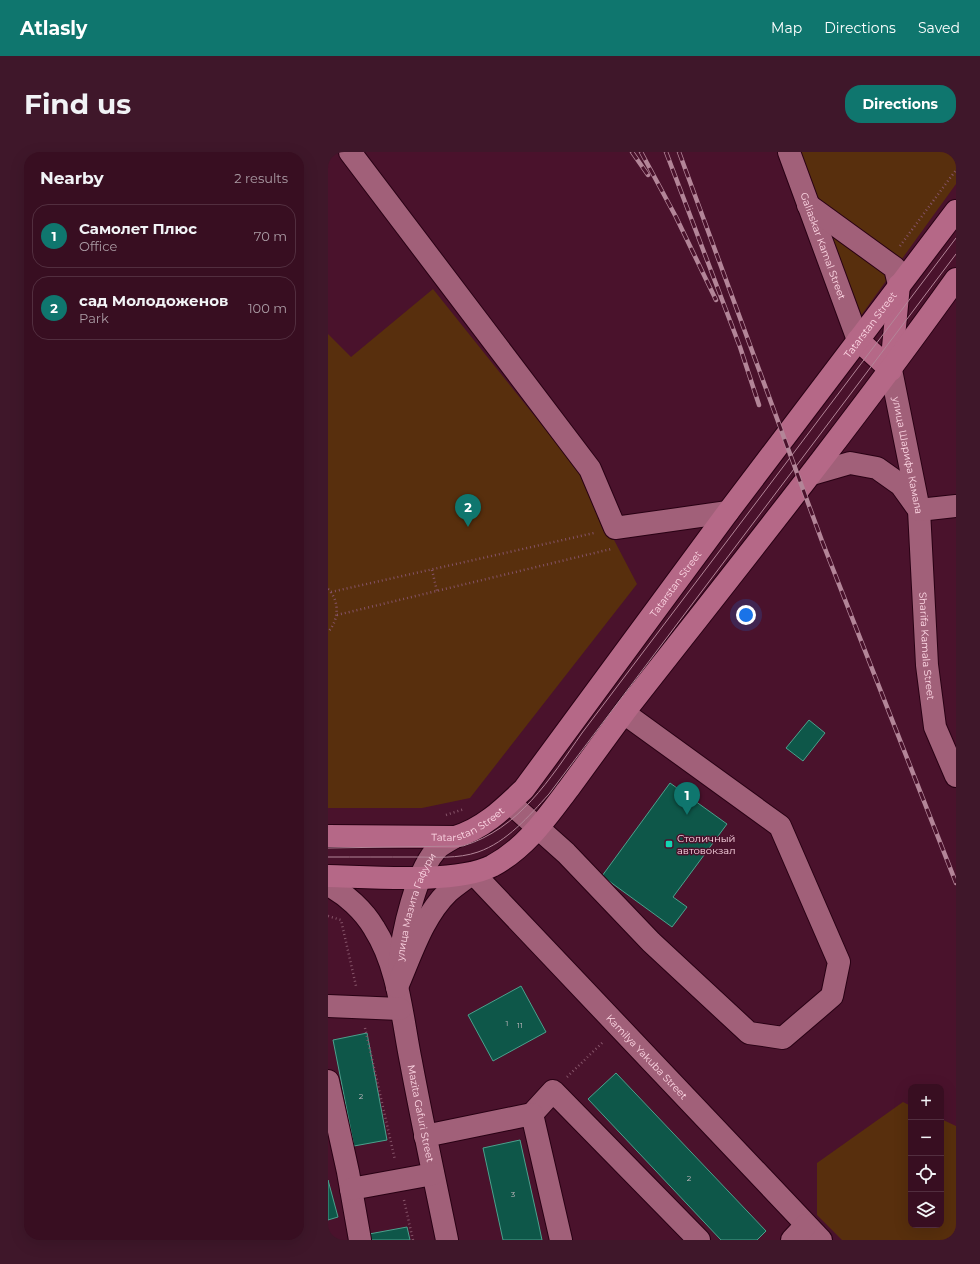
<!DOCTYPE html>
<meta charset="utf-8">
<style>
body{margin:0;font-family:Montserrat,sans-serif;background:#3f172a;color:#f1f3f6}
.controls{position:absolute;right:12px;bottom:12px;display:grid;overflow:hidden;border-radius:8px;box-shadow:0 4px 16px #0002}
.controls button{width:36px;height:36px;display:grid;place-items:center;padding:0;border:0;border-bottom:1px solid #522e3f;background:#380e21;color:#f1f3f6;font:20px sans-serif}
.you{position:absolute;left:418px;top:463px;width:14px;height:14px;margin:-10px;border:3px solid #fff;border-radius:50%;background:#1a73e8;box-shadow:0 0 0 6px #1a73e833}
.badge{display:grid;place-items:center;width:26px;height:26px;border-radius:50%;background:#0f766e;color:#fff;font-size:13px;font-weight:700}
.pin{position:absolute;translate:-50% -33px;filter:drop-shadow(0 1px 2px #0008)}
.pin::after{content:'';position:absolute;top:21px;width:14px;height:12px;background:inherit;clip-path:polygon(0 0,100% 0,50% 100%)}
.list{margin:0;padding:0;list-style:none}
h2{display:flex;justify-content:space-between;align-items:center;height:52px;margin:0;padding:0 16px;font-size:17px}
h2 small{font-size:13px;font-weight:400;color:#ab9ca5}
.list li{display:grid;grid-template-columns:26px 1fr auto;gap:12px;align-items:center;box-sizing:border-box;height:64px;margin:0 8px 8px;padding:0 8px;border:1px solid #522e3f;border-radius:16px}
.list b{display:block;font-size:15px;white-space:nowrap}
.list p{margin:0;font-size:13px;white-space:nowrap;color:#ab9ca5}
.list em{font-size:13px;font-style:normal;color:#ab9ca5}
.icon{flex:none;width:22px;height:22px;fill:none;stroke:currentColor;stroke-width:2;stroke-linecap:round;stroke-linejoin:round}
.map{position:relative;flex:none;width:628px;height:1088px;overflow:hidden;border-radius:16px}
header{display:flex;align-items:center;gap:24px;box-sizing:border-box;height:56px;padding:0 20px;background:#0f766e;color:#fff}
header strong{font-size:19px}
nav{display:flex;gap:22px;margin-inline-start:auto;font-size:14px}
.intro{display:flex;align-items:center;justify-content:space-between;box-sizing:border-box;height:96px;padding:0 24px}
h1{margin:0;font-size:28px}
.button{padding:10px 18px;border-radius:16px;background:#0f766e;color:#fff;font-size:14px;font-weight:700}
main{display:flex;gap:24px;padding:0 24px}
aside{flex:1;background:#380e21;border-radius:16px;box-shadow:0 4px 16px #0002}
.map>svg:first-child{display:block}
</style>
<header>
<strong>Atlasly</strong>
<nav><a>Map</a><a>Directions</a><a>Saved</a></nav>
</header>
<div class="intro"><h1>Find us</h1><a class="button">Directions</a></div>
<main>
<aside>
<h2>Nearby<small>2 results</small></h2>
<ul class="list">
<li><span class="badge">1</span><div><b>Самолет Плюс</b><p>Office</p></div><em>70 m</em></li>
<li><span class="badge">2</span><div><b>сад Молодоженов</b><p>Park</p></div><em>100 m</em></li>
</ul>
</aside>
<div class="map">
<svg width="628" height="1088" viewBox="0 0 628 1088">
<rect width="100%" height="100%" fill="#4a122c"/>
<path fill="#582f0d" d="M471,0H628V32L532,165Z
M105,137L249,317L309,432L142,646L94,656H0V182L23,205Z
M575,950L583,954V1073H613V967L628,974V1088H514L489,1063V1011Z"/>
<path fill="#0e5749" stroke="#4ba18d" d="M481,568L497,581L475,609L458,596Z
M342,631L399,672L345,745L359,755L344,775L274,724Z
M193,834L218,880L165,909L140,863Z
M39,881L59,988L26,994L5,888Z
M288,921L438,1079L429,1088H393L260,947Z
M192,988L210,1069L214,1088H175L155,996Z
M0,1028L10,1065L0,1068Z
M79,1075L82,1088H43L41,1082Z"/>
<g fill="none" stroke-linecap="round" stroke-linejoin="round">
<g stroke="#290114" stroke-width="24">
<g id="minor">
<path d="M22,0L262,317L287,376L400,360"/>
<path id="s1" d="M461,0L530,188"/>
<path d="M480,53L567,116L571,133"/>
<path id="s2" d="M563,218L591,358L599,513L607,575L628,624"/>
<path d="M484,322L522,311L549,316L573,333L588,354"/>
<path d="M591,358L628,354"/>
<path d="M182,651L238,701L323,790L421,881L455,886L504,844L511,810L452,674L296,561"/>
<path id="s3" d="M0,733C18,742 36,759 46,776C71,815 74,866 83,910C94,969 107,1029 119,1088"/>
<path id="s4" d="M71,814C74,783 88,716 111,695C116,691 122,688 127,685"/>
<path id="s5" d="M69,835C83,803 95,764 120,740C128,733 137,727 145,721L493,1088"/>
<path d="M0,854L72,857"/>
<path d="M0,929L20,1020L32,1088"/>
<path d="M204,962L225,939L371,1088"/>
<path d="M97,984L204,962L233,1088"/>
<path d="M23,1037L105,1022"/>
<path d="M464,1088L478,1073"/>
</g>
</g>
<g stroke="#290114" stroke-width="24">
<g id="major">
<path d="M530,188L563,218"/>
<path d="M563,216L571,133"/>
<path id="s6" d="M0,684L127,685C155,677 175,657 196,637L400,360L628,59"/>
<path d="M0,724C42,725 128,732 164,714C198,696 219,665 241,636C260,610 279,584 298,558C410,415 523,274 628,127"/>
</g>
</g>
<path stroke="#855368" stroke-width="2.5" stroke-dasharray="1 3" stroke-linecap="butt" d="M572,94L628,18
M104,418L109,439
M0,437C12,449 11,468 0,480
M3,440L266,381
M9,463L283,397
M118,663L136,657
M0,764L13,768L28,834
M37,876L67,1008
M239,925L276,889
M76,1048L85,1088"/>
<use href="#minor" stroke="#a16079" stroke-width="22"/>
<use href="#major" stroke="#b56887" stroke-width="22"/>
<path stroke="#b38598" stroke-width="1" d="M0,696L135,694C191,677 222,627 254,581L628,86
M0,705C29,705 57,705 86,705C107,705 130,707 150,700C179,690 201,664 221,642L628,102"/>
<g stroke="#b38598" stroke-width="4.5">
<path id="rail" d="M304,0L320,23
M313,0L348,65L388,148
M338,0L412,195L431,253
M351,0L494,389L628,731"/>
</g>
<use href="#rail" stroke="#4a122c" stroke-width="3" stroke-dasharray="9" stroke-linecap="butt"/>
</g>
<rect fill="#14d5b3" stroke="#4a122c" stroke-width="1.5" x="337" y="688" width="8" height="8" rx="2"/>
<g text-anchor="middle" stroke-width="3" stroke-linejoin="round" paint-order="stroke">
<g font-size="8" fill="#c2b8be">
<text x="179" y="874">1</text>
<text x="192" y="876">11</text>
<text x="33" y="947">2</text>
<text x="361" y="1029">2</text>
<text x="185" y="1045">3</text>
</g>
<g font-size="10" fill="#fed8e5" stroke="#4a122c">
<text dy="4" stroke="none"><textPath href="#s1" startOffset="100">Galiaskar Kamal Street</textPath></text>
<text dy="4" stroke="none"><textPath href="#s6" startOffset="791">Tatarstan Street</textPath></text>
<text dy="4" stroke="none"><textPath href="#s2" startOffset="87">улица Шарифа Камала</textPath></text>
<text dy="4" stroke="none"><textPath href="#s6" startOffset="467">Tatarstan Street</textPath></text>
<text dy="4" stroke="none"><textPath href="#s2" startOffset="279">Sharifa Kamala Street</textPath></text>
<text dy="4" stroke="none"><textPath href="#s6" startOffset="143">Tatarstan Street</textPath></text>
<text dy="4" stroke="none"><textPath href="#s4" startOffset="62">улица Мазита Гафури</textPath></text>
<text dy="4" stroke="none"><textPath href="#s5" startOffset="393">Kamilya Yakuba Street</textPath></text>
<text dy="4" stroke="none"><textPath href="#s3" startOffset="256">Mazita Gafuri Street</textPath></text>
</g>
<g font-size="10" fill="#fed8e5" stroke="#4a122c" text-anchor="start">
<text x="349" y="690">Столичный<tspan x="349" dy="12">автовокзал</tspan></text>
</g>
</g>
</svg>
<div class="controls">
<button>+</button>
<button>−</button>
<button><svg class="icon" aria-label="locate" viewBox="0 0 24 24"><circle cx="12" cy="12" r="6"/><path d="M12 2v4M12 18v4M2 12h4M18 12h4"/></svg></button>
<button><svg class="icon" aria-label="layers" viewBox="0 0 24 24"><path d="M12 4l9 5-9 5-9-5zM3 14l9 5 9-5"/></svg></button>
</div>
<div class="you"></div>
<div class="pin badge" style="left:359px;top:663px">1</div>
<div class="pin badge" style="left:140px;top:375px">2</div>
</div>
</main>
